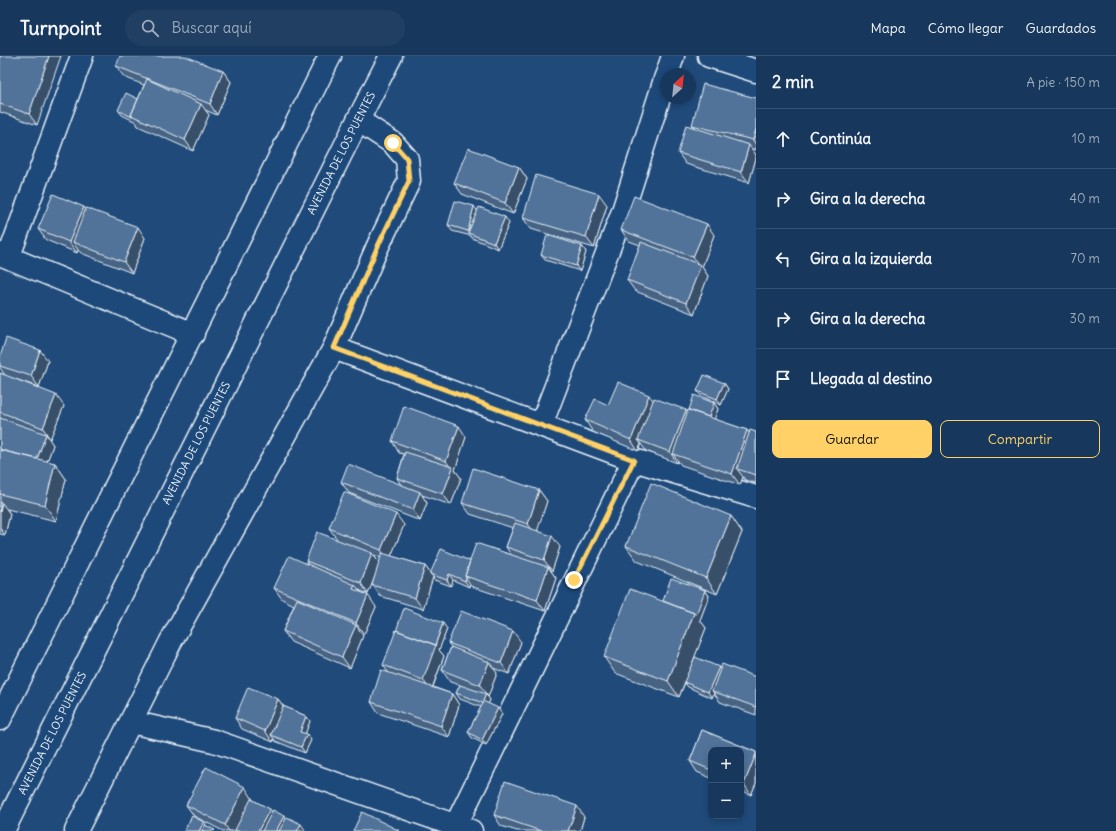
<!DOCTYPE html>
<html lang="es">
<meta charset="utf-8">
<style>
body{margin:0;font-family:Delius,sans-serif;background:#203f62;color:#f1f3f6}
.controls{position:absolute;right:12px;bottom:12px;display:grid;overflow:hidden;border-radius:8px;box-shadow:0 2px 6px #0003}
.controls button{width:36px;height:36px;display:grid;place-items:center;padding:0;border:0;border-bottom:1px solid #365272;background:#17385c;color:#f1f3f6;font:20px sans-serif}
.compass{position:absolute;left:660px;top:12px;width:36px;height:36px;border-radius:50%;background:#17385c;box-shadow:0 2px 6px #0003;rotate:27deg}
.stop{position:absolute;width:12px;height:12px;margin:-9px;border:3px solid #ffd166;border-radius:50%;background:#fff}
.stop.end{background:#ffd166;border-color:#fff;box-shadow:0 1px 4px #0008}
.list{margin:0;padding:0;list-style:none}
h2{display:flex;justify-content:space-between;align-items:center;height:52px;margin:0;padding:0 16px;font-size:17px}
h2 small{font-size:13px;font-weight:400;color:#9eacbb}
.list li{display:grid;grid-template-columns:26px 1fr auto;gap:12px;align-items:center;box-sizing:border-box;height:60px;padding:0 16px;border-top:1px solid #365272}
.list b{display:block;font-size:15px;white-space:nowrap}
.list em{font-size:13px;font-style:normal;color:#9eacbb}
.actions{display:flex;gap:8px;padding:12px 16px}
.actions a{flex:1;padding:9px 0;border:1px solid #ffd166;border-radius:8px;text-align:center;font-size:14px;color:#ffd166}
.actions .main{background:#ffd166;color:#111}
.icon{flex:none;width:22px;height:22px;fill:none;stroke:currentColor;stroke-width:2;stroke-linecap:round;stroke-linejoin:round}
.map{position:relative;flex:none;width:756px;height:775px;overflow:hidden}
header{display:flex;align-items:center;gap:24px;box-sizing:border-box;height:56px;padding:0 20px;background:#17385c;border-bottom:1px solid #365272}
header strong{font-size:19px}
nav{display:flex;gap:22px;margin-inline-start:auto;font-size:14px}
.search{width:280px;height:36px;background:#203f62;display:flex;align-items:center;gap:10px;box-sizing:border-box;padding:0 14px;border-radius:22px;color:#9eacbb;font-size:15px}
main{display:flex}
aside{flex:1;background:#17385c}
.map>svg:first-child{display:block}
</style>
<header>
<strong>Turnpoint</strong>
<div class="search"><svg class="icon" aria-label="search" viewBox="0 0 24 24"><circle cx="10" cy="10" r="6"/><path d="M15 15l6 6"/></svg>Buscar aquí</div>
<nav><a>Mapa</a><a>Cómo llegar</a><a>Guardados</a></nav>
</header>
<main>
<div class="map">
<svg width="756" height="775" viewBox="0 0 756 775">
<rect width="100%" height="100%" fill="#1f4a7a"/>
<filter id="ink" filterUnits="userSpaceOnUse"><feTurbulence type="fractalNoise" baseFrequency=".025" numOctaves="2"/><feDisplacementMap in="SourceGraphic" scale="8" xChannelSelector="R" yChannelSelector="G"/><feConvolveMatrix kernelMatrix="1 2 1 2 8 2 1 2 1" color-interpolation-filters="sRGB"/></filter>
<g filter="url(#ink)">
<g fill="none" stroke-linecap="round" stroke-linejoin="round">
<g stroke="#e8f1f8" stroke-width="25">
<path id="minor" d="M709,0L756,15
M667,18L673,0
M0,198L193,278
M9,200L82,0
M334,292L634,404L756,441
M541,369L622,158L666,20
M131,666L214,685L471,775
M76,775L171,585L334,292L377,192L409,125L407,103L393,87L358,64
M453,775L634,404"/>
</g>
<g stroke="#e8f1f8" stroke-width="25">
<path id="primary" d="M0,663L330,0
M3,775L358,64L391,0"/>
</g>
<use href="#minor" stroke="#1f4a7a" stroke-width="22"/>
<use href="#primary" stroke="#1f4a7a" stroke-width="22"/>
</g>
<path fill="#466384" stroke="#e8f1f8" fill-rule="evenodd" d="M0,0L37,69L0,56Z
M116,10L223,15L231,26L217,59L205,54L209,59L193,95L138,70L136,66L122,59L118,54L138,43L144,29L124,21Z
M756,42V94L752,93L756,99V102L749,127L686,108L678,97L695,72L692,69Z
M519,111L527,123L513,158L462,138L454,127Z
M607,149L594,192L531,173L523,162Z
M85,153L145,182L132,217L81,197L78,194L77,197L46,184L38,173Z
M477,154L509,167L498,193L472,182L471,180L452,175L448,169Z
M621,174L714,179L702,211L708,220L694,258L635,235L627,224L640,189L629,185Z
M582,190L586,196L580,215L545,204L541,199Z
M0,301L48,305L39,331L15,323L64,350L50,383H49L53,389L47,406L55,407L66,423L56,465L7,453L10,458L5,479L0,478V317L5,319L0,312Z
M724,327L728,333L721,349L701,340L697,335Z
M653,345L688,357L689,355V354L714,347L718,353L714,363L747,374L749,377L756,376V427L745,424L743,421L740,429L681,409L678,405L677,407L646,395L641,388L638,395L593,376L585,364L608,349Z
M466,381L455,414L461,422L451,449L422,439L427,447L420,465L349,437L341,426L401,429L397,422L404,398L399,397L392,385Z
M539,434L547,445L537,474L560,491L552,515H551L556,522L545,555L473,531L470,528L469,531L453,524L451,530L434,524L433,521L423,553L380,540L372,528L368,538L359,534L376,551L364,578H362L363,580L350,612L291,586L283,575L294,549L282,543L274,532L308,509L306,505L337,483L329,472L404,469L391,500L425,510L431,518L470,505L511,499L506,491L513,472L470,458L462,447ZM374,499L381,502L379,507Z
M731,460L742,476L717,538L637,505L626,490Z
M705,534L709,540L700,564L706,572L691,610L719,611L720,613L756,621V659L720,646L714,637L712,642L688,631L685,627L679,641L615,617L604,601L663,545Z
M447,573L439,594L444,600L433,631L452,638L459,649L449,681L378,657L371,646L388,616L383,609Z
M521,586L509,618L493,612L497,617L488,641L487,640L490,644L488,648L502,658L486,689L472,682L468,676L481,651L460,643L456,637L460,629L450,626L442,614L451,591L448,587Z
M278,643L283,650L306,660L310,665L305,678L311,684L305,697L275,685L274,683L273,686L242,673L235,662Z
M702,674L756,696V727L751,739L741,734V694H711V722L697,716L690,705Z
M252,742V743L272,756L286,763L305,774L304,775H223L194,760L186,749Z
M494,759L584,761L580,775H517L501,770Z"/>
<path fill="#39506b" stroke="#e8f1f8" d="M49,0H61L37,69L29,58Z
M223,15L231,26L217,59L210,48Z
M201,48L209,59L193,95L185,84Z
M756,73V89L753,84Z
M749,89L756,99V102L749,127L741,116Z
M519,111L527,123L513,158L505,147Z
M599,138L607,149L594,192L586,181Z
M474,150L478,156L469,177L468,175Z
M84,151L92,162L73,186L78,194L77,197L69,186Z
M505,161L509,167L498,193L494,187Z
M707,168L714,179L702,211L708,220L694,258L686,247L700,211L693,201Z
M138,171L145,182L132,217L124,206Z
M582,190L586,196L580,215L576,210Z
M40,294L48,305L39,331L31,320Z
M724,327L728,333L721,349L717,343Z
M56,339L64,350L50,383L43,372Z
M649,339L657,350L638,384L641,388L638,395L631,384Z
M714,347L718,353L713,367L708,362Z
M686,354L693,365L673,398L678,405L677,407L670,396Z
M459,370L466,381L455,414L461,422L451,449L443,438L452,414L446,405Z
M747,374L755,385L737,413L743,421L740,429L732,418Z
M46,378L53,389L43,417L36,406Z
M55,407L66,423L56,465L45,449Z
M539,434L547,445L536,479L528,468Z
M420,436L427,447L420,465L413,454Z
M2,447L10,458L5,479L0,472V456Z
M396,458L404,469L389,505L381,494Z
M731,460L742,476L717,538L706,522Z
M552,480L560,491L552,515L544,504Z
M372,497L380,508L368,538L361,527Z
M425,510L433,521L423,553L415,542Z
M548,511L556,522L545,555L537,544Z
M449,518L453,524L451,530L447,524Z
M466,522L470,528L469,531L465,525Z
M355,529L363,540L353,533Z
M705,534L709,540L700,564L706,572L679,641L668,625L694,557Z
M368,539L376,551L364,578L356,567Z
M443,567L447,573L439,594L444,600L431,635L423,624Z
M356,569L363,580L350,612L342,601Z
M513,575L521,586L509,618L501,607Z
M489,606L497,617L488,641L480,629Z
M719,611L723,617L712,635L714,637L712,642L708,636Z
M452,638L459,649L449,681L441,670Z
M486,638L490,644L487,651L483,645Z
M278,643L286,654L271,679L274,683L273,686L265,675Z
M498,652L502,658L486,689L482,684Z
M306,660L310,665L304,681L300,676Z
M307,678L311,684L305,697L301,691Z
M756,698V727L751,739L744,728Z
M245,731L252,742L236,774H235L236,775H229L225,769Z
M577,750L584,761L580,775H568Z
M270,753L274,758L265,775H258Z
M284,760L288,766L283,775H276Z
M204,766L208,772L206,775H199Z
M301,768L305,774L304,775H297Z"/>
<path fill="#517399" stroke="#e8f1f8" d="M0,0H49L29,58L0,48Z
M120,0H185L223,15L210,48L116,10Z
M147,23L201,48L185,84L131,59Z
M703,28L756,42V73L753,84L692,69Z
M126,37L138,43L131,59L132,61L118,54Z
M686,69L749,89L741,116L678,97Z
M468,92L519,111L505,147L454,127Z
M536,119L599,138L586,181L523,162Z
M53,138L84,151L69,186L38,173Z
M634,140L707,168L693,201L621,174Z
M455,145L474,150L468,175L448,169Z
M479,151L505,161L494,187L468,177Z
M86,152L138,171L124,206L73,186Z
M547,179L582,190L576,210L541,199Z
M641,186L701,209L686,247L627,224Z
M6,282L40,294L31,320L0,310V301Z
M0,317L56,339L43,372L0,356Z
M704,319L724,327L717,343L697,335Z
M618,326L649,339L631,384L585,364L595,343L608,349Z
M694,339L714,347L709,361L689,354Z
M654,342L686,354L670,396L638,384Z
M404,350L459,370L446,405L392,385Z
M688,354L747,374L732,418L673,398Z
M0,362L46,378L37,403L8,396L0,393Z
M750,374L756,376V419L737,413Z
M0,394L55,407L45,449L0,438Z
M405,396L453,411L443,438L397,422Z
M348,408L420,436L413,454L341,426Z
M473,412L539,434L528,468L462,447Z
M651,427L731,460L706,522L626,490Z
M344,436L396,458L381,494L329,472Z
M0,446L2,447L0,456Z
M515,467L552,480L544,504L506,491Z
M317,476L372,497L361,527L306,505Z
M476,487L548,511L537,544L465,520Z
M441,493L470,505L465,520L466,522L465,525L449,518L447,524L430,518Z
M382,497L425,510L415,542L372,529Z
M289,500L355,529L353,533L368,539L356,567L274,532Z
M671,522L705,534L696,559L694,557L663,545Z
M630,533L694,557L668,625L604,601Z
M297,543L356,569L342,601L283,575Z
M404,552L443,567L435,589L396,574V575Z
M461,555L513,575L501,607L448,587Z
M396,574L436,589L423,624L383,609Z
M451,591L489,606L480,629L442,614Z
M695,601L719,611L708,636L684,626Z
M722,608L756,621V651L712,635Z
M381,614L452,638L441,670L371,646Z
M460,629L486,638L483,645L498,652L482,684L468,676L483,647L456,637Z
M248,631L278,643L265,675L235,662Z
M283,650L306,660L300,676L307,678L301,691L271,679Z
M702,674L756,696V698L744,728L741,727V694H711V714L690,705Z
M206,711L245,731L225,769L186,749Z
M505,725L577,750L568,775H541L494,759Z
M251,743L270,753L258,775H237L235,774Z
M273,754L284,760L276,775H262Z
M362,756L400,775H353Z
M192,760L204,766L199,775H184Z
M287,761L301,768L297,775H279Z
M205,769L215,774L214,775H202Z"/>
</g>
<g fill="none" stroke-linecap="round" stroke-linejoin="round" filter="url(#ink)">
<path stroke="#ffd166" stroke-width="5" d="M393,87L407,103L409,125L377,192L334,292L634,404L574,524"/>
</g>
<g text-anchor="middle" stroke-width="3.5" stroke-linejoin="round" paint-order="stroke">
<g font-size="11" fill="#e8f1f8" stroke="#1f4a7a">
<text transform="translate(341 97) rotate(-63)" y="4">AVENIDA DE LOS PUENTES</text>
<text transform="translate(196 387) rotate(-63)" y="4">AVENIDA DE LOS PUENTES</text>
<text transform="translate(52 677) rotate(-63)" y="4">AVENIDA DE LOS PUENTES</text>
</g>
</g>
</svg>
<div class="controls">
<button>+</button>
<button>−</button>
</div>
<svg class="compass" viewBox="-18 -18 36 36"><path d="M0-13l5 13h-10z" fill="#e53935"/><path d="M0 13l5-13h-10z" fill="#9eacbb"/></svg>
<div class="stop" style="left:393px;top:87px"></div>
<div class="stop end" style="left:574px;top:524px"></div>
</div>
<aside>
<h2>2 min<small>A pie · 150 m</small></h2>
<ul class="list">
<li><svg class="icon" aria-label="ahead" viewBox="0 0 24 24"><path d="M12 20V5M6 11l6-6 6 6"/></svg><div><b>Continúa</b></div><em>10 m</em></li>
<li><svg class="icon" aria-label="right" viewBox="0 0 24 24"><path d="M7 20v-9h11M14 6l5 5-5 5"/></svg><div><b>Gira a la derecha</b></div><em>40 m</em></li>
<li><svg class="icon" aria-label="left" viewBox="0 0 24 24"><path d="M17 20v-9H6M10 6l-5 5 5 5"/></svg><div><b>Gira a la izquierda</b></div><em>70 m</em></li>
<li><svg class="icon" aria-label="right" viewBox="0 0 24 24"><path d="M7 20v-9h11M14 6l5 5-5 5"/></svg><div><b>Gira a la derecha</b></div><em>30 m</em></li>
<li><svg class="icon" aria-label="arrive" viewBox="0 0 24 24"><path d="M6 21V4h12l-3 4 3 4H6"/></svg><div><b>Llegada al destino</b></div></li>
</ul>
<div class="actions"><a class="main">Guardar</a><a>Compartir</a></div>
</aside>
</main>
